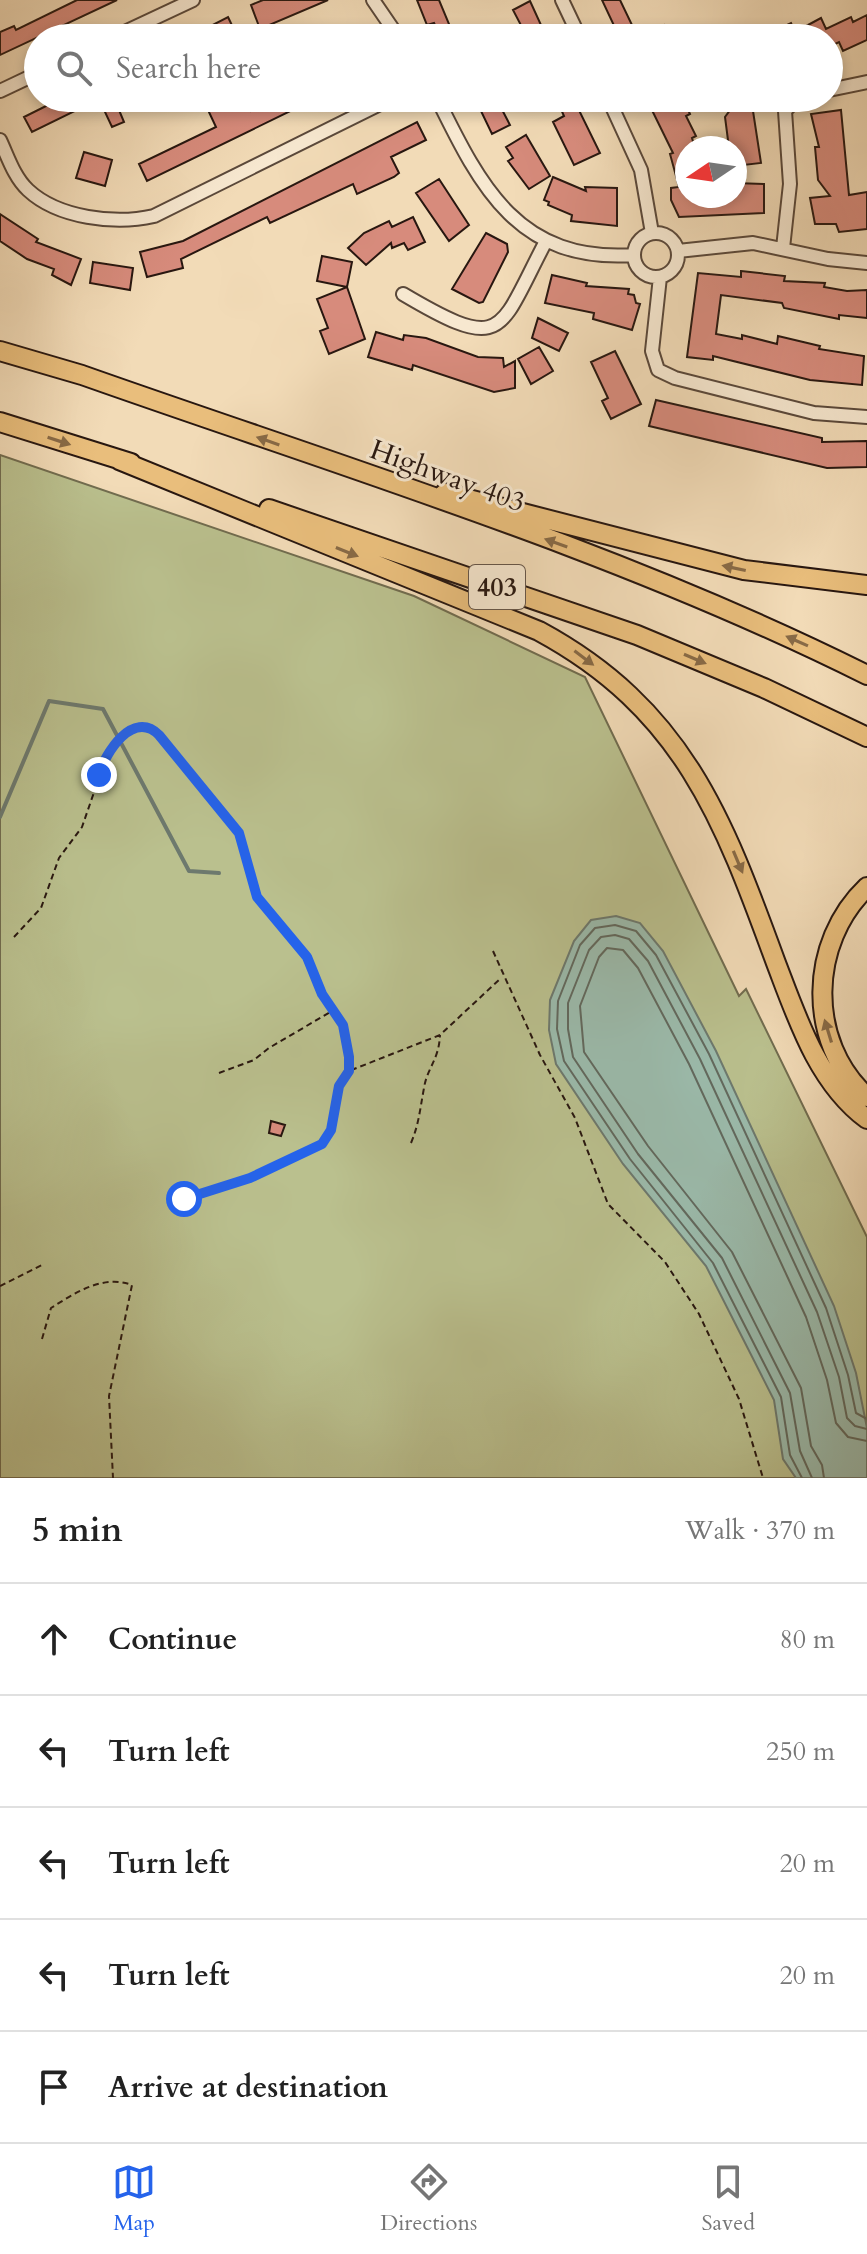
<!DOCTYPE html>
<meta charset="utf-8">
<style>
body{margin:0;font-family:Cardo,serif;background:#f6f6f6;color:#222}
.compass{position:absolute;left:675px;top:136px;width:72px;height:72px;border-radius:50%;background:#fff;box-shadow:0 4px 12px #0003;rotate:257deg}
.stop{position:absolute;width:24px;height:24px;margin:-18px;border:6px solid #2563eb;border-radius:50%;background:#fff}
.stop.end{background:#2563eb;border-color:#fff;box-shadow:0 2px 8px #0008}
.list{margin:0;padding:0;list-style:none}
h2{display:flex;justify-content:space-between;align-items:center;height:104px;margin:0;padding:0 32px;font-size:34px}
h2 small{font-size:26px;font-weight:400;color:#767676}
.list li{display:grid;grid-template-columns:52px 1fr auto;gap:24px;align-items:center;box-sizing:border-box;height:112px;padding:0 32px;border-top:2px solid #e0e0e0}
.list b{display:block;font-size:30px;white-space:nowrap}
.list em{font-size:26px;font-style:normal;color:#767676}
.icon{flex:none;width:44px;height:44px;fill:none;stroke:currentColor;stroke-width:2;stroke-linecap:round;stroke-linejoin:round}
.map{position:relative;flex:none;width:867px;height:1478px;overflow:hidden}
.search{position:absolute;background:#fff;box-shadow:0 4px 12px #0003;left:24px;right:24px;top:24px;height:88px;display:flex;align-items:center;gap:20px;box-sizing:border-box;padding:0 28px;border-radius:44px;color:#767676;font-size:30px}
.sheet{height:664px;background:#fff}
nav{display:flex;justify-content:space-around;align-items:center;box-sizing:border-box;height:112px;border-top:2px solid #e0e0e0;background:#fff;font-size:22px;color:#767676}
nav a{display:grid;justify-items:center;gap:4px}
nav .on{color:#2563eb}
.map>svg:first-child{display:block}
</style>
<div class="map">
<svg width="867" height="1478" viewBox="0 0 867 1478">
<rect width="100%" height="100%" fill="#f2dbb7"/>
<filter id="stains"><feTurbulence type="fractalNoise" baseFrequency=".0025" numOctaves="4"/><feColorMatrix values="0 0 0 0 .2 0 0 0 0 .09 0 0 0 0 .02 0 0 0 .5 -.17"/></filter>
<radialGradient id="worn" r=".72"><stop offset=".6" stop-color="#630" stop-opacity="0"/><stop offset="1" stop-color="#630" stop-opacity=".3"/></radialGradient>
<path fill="#bac08e" stroke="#716c4f" stroke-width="2" d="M0,455L414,596L585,677L739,996L746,989L867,1237V1478H0Z"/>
<path fill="#9bbbac" stroke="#6d796e" stroke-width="2" d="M616,916L640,923L663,951L716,1051L834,1306L856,1373L867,1428V1478H796L783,1459L774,1400L706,1266L623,1164L556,1064L549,1030L550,1000L574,941L591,920Z"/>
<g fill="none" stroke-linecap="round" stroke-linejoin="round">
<path stroke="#62695e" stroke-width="2" d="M802,1478L790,1455L781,1397L713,1263L630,1159L564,1061L557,1029L558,1001L580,945L595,928L615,925L636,931L656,955L709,1054L826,1308L848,1375L856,1413L867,1419
M812,1478L800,1451L790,1393L722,1258L638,1154L573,1057L568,1029V1003L589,950L601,937L615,935L629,939L648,961L700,1059L817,1312L839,1377L847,1418L855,1426L867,1429
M824,1478L822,1465L811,1446L801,1388L732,1252L648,1146L584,1052L580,1006L599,957L607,948L623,950L638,968L689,1064L806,1317L827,1380L836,1423L848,1437L867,1441"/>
<path stroke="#6d796e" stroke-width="4" d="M0,817L49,701L103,709L189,871L219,873"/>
</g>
<path fill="#d78b7c" stroke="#281710" stroke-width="2" d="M77,0H117L0,55V32L14,26L16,30Z
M263,0H328L260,29L251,5Z
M417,0H439L451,29L457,26L463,38H433L440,35L434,23L427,25Z
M602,0H620L632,25L617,32Z
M530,1L541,25L525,33L513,10Z
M867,15V40L843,51L839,42L829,47V38H759L791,23L795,32L821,18L826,29L851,17L853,22Z
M228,17L238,38H185L201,31Z
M664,25L670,38H634Z
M62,98H114L124,122L112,127L99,99L32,132L24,117Z
M234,98H244L251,111L278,98H317L147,181L139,164L216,127L208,110Z
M556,98H573L600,153L574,165L553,122L564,116Z
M646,98H683L690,114L686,116L696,136L692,138L695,148H687V196H735V183L764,184V213L679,217L671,200V188L679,187L670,154L673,153Z
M739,98H751L761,163L735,166V148H729L725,117Z
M497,100L510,125L492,134L480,109Z
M841,110L849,195L867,192V229L839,232L836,224H815L810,198L830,196L818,180L815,147H819L811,114Z
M417,122L426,140L391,157L399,173L394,177L357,194L353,184L270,223L267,217L181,259L183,268L147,277L140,252L183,241Z
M526,135L550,176L529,189L508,161L513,158L506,147Z
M84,152L112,160L105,186L76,178Z
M553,177L586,191L585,187L617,188V226L571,221L572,215L548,205L549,202L544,200Z
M439,179L469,225L449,241L416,193Z
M0,214L38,239L36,242L81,259L71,285L52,275L54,269L27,259L0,241Z
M413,217L425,242L408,250L404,243L392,248L391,243L366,265L348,248L364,233L389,221L392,227Z
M486,233L507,244L508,252L483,302L479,303L452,289Z
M322,256L352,262L347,287L317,281Z
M93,262L133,268L130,290L90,283Z
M741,271L785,276L784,281L825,283L824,287L847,291L867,290V318L839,315V319L784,308L782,303L721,295L716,334L742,339V335L777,344L778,336L820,346L819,349L864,356L862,385L810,380L713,356V360L687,357L698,273L741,277Z
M552,275L587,283L586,286L629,289L628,294L634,295L636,303L640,304L632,330L593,319L594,313L545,303Z
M347,287L365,339L329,354L320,331L328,328L317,299Z
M538,318L568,333L559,351L532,338Z
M376,332L403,340L404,335L426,338L478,357L503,358L504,367L515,361V388L494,392L413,365L412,370L368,357Z
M539,347L553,371L531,384L518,359Z
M615,351L641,404L611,419L602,401L608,398L591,362Z
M656,400L822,438V442L867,441V467L827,468L649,426Z
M271,1121L285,1125L281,1136L269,1133Z"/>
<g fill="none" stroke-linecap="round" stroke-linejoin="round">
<g stroke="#5a483a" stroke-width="16">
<path id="minor" d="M373,0L399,38
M562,0L580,38
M112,38L193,0
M829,90L867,82
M0,91L38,73
M437,98C481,188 519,263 634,255
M608,98L641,170L652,233
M0,140C8,157 14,177 28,190C58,218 115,225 154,216L392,98
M634 255a22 22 0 1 1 44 0a22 22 0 1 1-44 0Z
M783,248L790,184L785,111L797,98
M678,251L753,243L828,259L867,263
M660,277L652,351L658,370L675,378L814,413L867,417
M403,294C506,355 498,332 546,241"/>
</g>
<g stroke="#281710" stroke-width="22">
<path id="highway" d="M0,351L82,375C345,468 617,550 867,675
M0,422L131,463
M119,460L539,631C683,709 723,818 776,963C797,1018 818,1083 867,1119
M445,493L744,570L867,585
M269,509L637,635L764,688L867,737
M867,887C809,942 806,1042 867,1097"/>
</g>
<path stroke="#281710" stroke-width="2" stroke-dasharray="6 4" stroke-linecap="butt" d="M14,937L41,908L59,858L82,827L109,749L121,737L137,729L154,730L239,833L257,897L307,957L322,994L343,1025L349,1071
M493,951L540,1055L575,1118L608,1204L665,1262L699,1314L739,1399L763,1478
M219,1073L254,1060L269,1048L332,1011
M411,1143C419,1124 420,1109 424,1088C427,1068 439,1060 440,1035
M184,1199L250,1178L313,1150L331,1130L339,1086L349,1071L440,1035L501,978
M0,1286L44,1264
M42,1339L51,1308C75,1293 103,1274 132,1285L109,1396L113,1478"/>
<use href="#minor" stroke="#f7e8d0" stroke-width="12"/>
<use href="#highway" stroke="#e9be7c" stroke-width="18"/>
</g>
<defs><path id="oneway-solid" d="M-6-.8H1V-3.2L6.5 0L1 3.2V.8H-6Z" transform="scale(2)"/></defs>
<g fill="#886a46">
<use href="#oneway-solid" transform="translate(59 441) rotate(18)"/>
<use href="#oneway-solid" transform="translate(268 441) rotate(-161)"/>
<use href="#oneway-solid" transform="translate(556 543) rotate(-160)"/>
<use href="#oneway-solid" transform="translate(347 552) rotate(22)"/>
<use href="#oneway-solid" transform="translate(734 568) rotate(-168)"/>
<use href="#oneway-solid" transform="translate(797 641) rotate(-156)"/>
<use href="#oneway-solid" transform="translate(584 658) rotate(37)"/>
<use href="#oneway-solid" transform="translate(695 659) rotate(23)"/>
<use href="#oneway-solid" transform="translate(738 862) rotate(67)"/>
<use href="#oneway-solid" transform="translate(828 1031) rotate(-107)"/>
</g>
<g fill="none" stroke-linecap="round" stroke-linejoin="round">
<path stroke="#2563eb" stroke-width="10" d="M99,775C105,753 133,709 159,735L239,833L257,897L307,957L322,994L343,1025L349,1057V1071L339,1086L331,1130L322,1144L250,1178L184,1199"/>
</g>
<g text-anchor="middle" stroke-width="6" stroke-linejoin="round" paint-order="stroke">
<rect fill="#f7e8d0" stroke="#66564a" stroke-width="2" x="469" y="565" width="56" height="44" rx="6"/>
<g font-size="26" font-weight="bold" fill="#281710">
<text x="497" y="596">403</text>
</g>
<g font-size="28" fill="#281710" stroke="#f7e8d0">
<text transform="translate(448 475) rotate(20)" y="10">Highway 403</text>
</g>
</g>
<rect width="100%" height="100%" filter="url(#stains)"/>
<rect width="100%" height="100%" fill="url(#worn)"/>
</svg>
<svg class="compass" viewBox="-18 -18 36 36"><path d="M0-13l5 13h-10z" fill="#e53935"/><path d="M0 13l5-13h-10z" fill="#767676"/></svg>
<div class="stop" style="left:184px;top:1199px"></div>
<div class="stop end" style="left:99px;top:775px"></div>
<div class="search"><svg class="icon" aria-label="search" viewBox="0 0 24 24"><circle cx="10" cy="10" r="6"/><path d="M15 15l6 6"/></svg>Search here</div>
</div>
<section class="sheet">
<h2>5 min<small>Walk · 370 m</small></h2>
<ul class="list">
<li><svg class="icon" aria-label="ahead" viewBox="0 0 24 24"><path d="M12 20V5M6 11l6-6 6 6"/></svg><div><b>Continue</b></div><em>80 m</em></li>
<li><svg class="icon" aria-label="left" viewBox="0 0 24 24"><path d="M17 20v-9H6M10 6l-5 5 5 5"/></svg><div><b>Turn left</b></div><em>250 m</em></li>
<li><svg class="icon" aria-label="left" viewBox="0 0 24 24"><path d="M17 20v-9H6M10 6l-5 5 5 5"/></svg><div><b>Turn left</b></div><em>20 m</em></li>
<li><svg class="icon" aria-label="left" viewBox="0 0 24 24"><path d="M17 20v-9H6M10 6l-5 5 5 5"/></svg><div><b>Turn left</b></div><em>20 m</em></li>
<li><svg class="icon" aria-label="arrive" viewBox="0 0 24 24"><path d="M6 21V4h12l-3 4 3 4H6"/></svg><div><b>Arrive at destination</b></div></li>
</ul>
</section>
<nav>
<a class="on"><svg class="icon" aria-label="map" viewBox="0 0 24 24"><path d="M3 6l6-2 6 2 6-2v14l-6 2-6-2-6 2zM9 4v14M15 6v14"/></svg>Map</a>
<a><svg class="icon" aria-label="directions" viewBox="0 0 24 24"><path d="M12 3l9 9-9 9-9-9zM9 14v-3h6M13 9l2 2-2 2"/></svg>Directions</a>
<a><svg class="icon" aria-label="saved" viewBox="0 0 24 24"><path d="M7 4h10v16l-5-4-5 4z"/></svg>Saved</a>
</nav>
